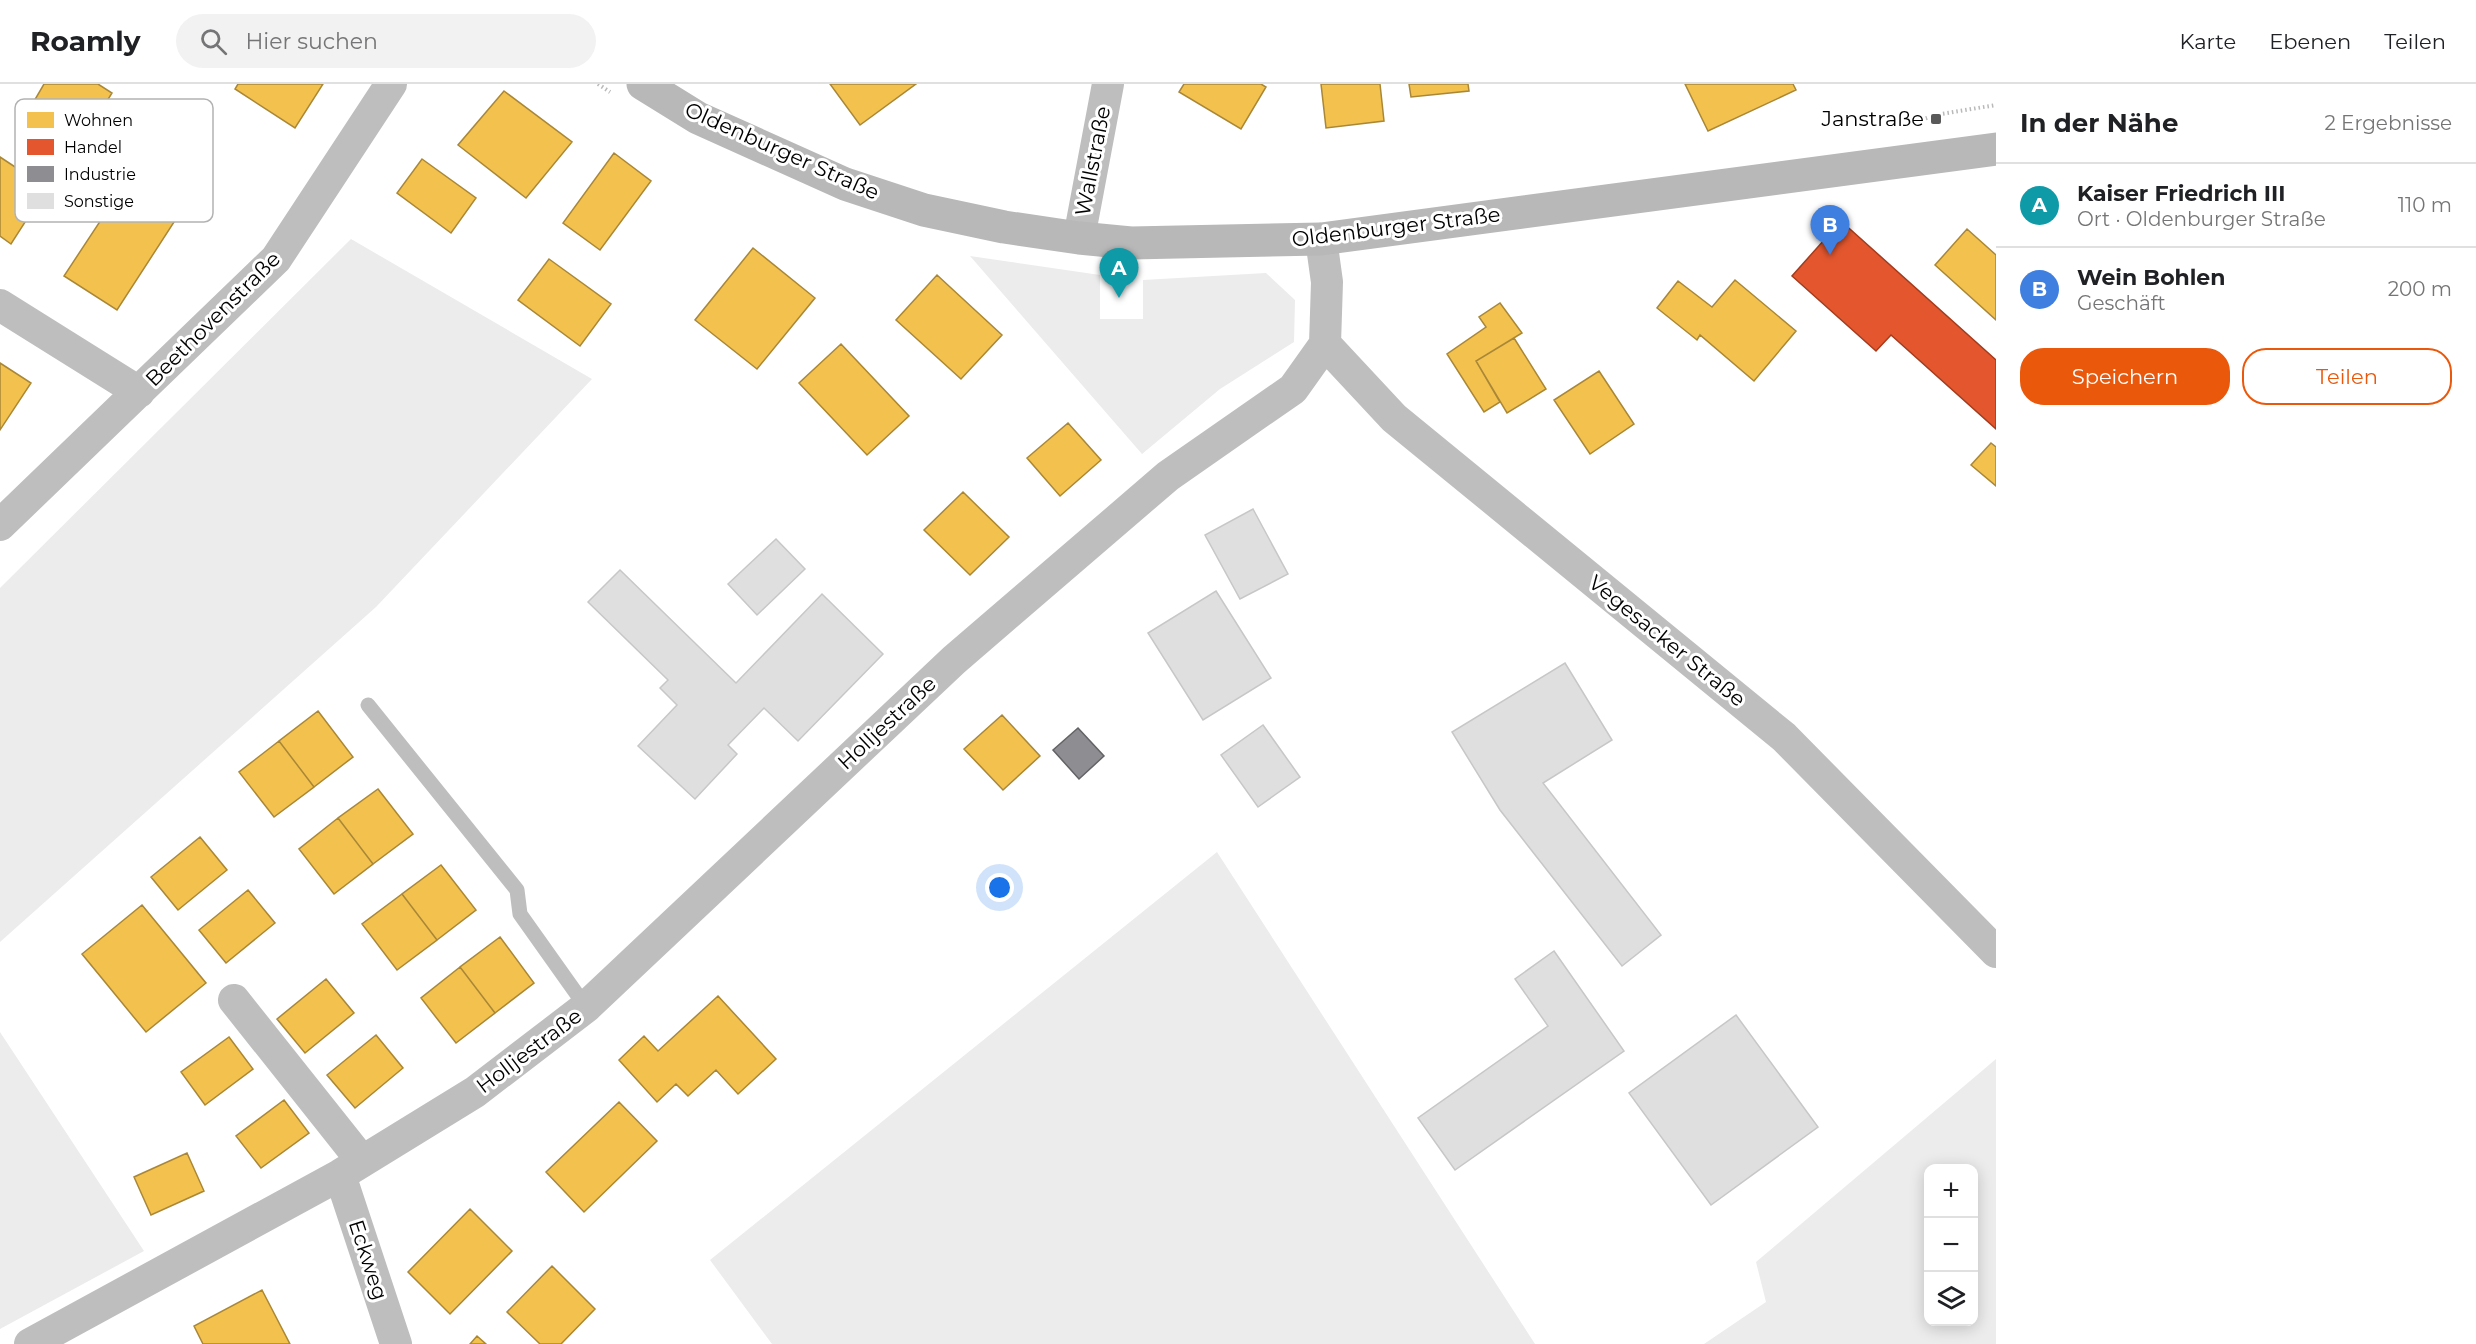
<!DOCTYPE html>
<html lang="de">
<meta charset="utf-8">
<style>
body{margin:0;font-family:Montserrat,sans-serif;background:#f2f2f2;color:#202124}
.controls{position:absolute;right:18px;bottom:18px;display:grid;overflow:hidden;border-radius:12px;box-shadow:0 3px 15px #0003}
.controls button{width:54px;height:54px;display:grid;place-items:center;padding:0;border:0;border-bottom:2px solid #e0e0e0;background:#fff;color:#202124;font:30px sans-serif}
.you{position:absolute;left:1000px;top:804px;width:21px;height:21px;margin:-15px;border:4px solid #fff;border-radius:50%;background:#1a73e8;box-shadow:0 0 0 9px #1a73e833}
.badge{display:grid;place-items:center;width:39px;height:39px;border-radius:50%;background:#ea580c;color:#fff;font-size:20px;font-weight:700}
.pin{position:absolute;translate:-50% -50px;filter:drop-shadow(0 2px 3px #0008)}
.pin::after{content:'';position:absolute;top:32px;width:21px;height:18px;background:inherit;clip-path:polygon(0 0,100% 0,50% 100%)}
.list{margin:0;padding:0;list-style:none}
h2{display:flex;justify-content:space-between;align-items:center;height:78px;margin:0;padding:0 24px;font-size:26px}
h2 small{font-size:20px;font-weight:400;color:#757577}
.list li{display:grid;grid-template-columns:39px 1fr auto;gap:18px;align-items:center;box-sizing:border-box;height:84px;padding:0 24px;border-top:2px solid #e0e0e0}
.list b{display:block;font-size:22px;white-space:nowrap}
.list p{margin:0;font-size:20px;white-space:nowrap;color:#757577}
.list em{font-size:20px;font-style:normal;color:#757577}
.actions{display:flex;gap:12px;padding:18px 24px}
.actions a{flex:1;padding:14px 0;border:2px solid #ea580c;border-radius:24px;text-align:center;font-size:21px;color:#ea580c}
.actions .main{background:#ea580c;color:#fff}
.icon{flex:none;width:33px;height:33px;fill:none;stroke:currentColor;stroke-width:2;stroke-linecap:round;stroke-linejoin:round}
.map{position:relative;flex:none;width:1996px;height:1260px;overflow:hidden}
header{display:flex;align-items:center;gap:36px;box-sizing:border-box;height:84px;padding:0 30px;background:#fff;border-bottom:2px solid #e0e0e0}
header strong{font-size:28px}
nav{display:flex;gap:33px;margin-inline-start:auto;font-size:21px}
.search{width:420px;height:54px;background:#f2f2f2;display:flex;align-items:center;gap:15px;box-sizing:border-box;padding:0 21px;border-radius:33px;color:#757577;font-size:22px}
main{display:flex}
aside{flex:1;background:#fff}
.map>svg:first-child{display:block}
</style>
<header>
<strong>Roamly</strong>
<div class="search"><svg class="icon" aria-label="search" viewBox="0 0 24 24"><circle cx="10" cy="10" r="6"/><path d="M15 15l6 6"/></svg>Hier suchen</div>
<nav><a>Karte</a><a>Ebenen</a><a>Teilen</a></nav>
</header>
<main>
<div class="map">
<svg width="1996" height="1260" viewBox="0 0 1996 1260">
<rect width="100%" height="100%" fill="#fff"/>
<path fill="#ececec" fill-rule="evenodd" d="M351,155L592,295L376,523L0,858V504Z
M970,172L1100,191V235H1143V196L1266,189L1295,216L1294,258L1220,305L1142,370Z
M1217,768L1535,1260H772L710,1176Z
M0,948L144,1167L0,1245Z
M1996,975V1260H1704L1766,1218L1756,1178ZM1928,1084H1974V1238H1928Z"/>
<path fill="#f2c14e" stroke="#a98737" stroke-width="1.5" d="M44,0H98L112,9L69,79L16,48Z
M238,0H323L295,44L235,5Z
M830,0H916L860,41Z
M1184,0H1261L1266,3L1241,45L1179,8Z
M1321,0H1380L1384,37L1326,44Z
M1409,0H1468L1469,7L1411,13Z
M1685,0H1793L1796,6L1708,47Z
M504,7L572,58L526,114L458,61Z
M614,69L651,97L600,166L563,139Z
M0,73L47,104L11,160L0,152Z
M422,75L476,114L451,149L397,109Z
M124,101L176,135L117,226L64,192Z
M1967,145L1996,171V236L1935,181Z
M753,164L815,214L757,285L695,236Z
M549,175L611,220L580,262L518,216Z
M937,191L1002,251L961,295L896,236Z
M1735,196L1796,247L1754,297L1700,251L1697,256L1657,224L1678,197L1712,223Z
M1500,219L1522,249L1476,277L1500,318L1484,328L1447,270L1486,243L1479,233Z
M1514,254L1546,305L1507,329L1476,277Z
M841,260L909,332L867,371L799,299Z
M0,279L31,299L0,346Z
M1599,287L1634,340L1590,370L1554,316Z
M1068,339L1101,376L1060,412L1027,374Z
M1991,359L1996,363V402L1971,381Z
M963,408L1009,453L970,491L924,446Z
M318,627L353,673L314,703L279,657Z
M1002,631L1040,672L1003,706L964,665Z
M279,657L314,703L274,733L239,688Z
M378,705L413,750L373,780L338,734Z
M338,734L373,780L334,810L299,765Z
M200,753L227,786L178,826L151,793Z
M441,781L476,826L437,856L402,810Z
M248,806L275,839L226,879L199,846Z
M402,810L437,856L397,886L362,840Z
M142,821L206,899L146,948L82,870Z
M500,853L534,899L495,929L460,883Z
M460,883L495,929L456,959L421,914Z
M326,895L354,929L305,969L277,935Z
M718,912L776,975L738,1010L716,986L688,1012L676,1000L657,1018L619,976L644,952L658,967Z
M376,951L403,984L355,1024L327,991Z
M229,953L253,985L205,1021L181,988Z
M284,1016L309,1049L261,1084L236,1052Z
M619,1018L657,1057L584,1128L546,1088Z
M187,1069L204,1107L151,1131L134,1093Z
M470,1125L512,1167L450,1230L408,1188Z
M552,1182L595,1225L561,1260H540L507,1228Z
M262,1206L290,1260H203L194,1242Z
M477,1252L486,1260H470Z"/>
<path fill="#e4572e" stroke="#a03d20" stroke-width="1.5" d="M1841,137L1996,276V345L1891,251L1876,267L1792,192Z"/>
<path fill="#8d8d92" stroke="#636366" stroke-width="1.5" d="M1078,644L1104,672L1079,695L1053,666Z"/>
<path fill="#dfdfdf" stroke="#c7c7c7" stroke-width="1.5" d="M1253,425L1288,490L1240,515L1205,451Z
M776,455L805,485L757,531L728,500Z
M620,486L736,599L822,510L883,570L798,657L764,624L728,661L737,670L695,715L638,662L677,621L660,604L668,596L588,518Z
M1216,507L1271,594L1203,636L1148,549Z
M1565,579L1612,656L1543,699L1661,851L1622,882L1500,726L1452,648Z
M1263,641L1300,693L1258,723L1221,671Z
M1554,867L1624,967L1455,1086L1418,1034L1548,942L1515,895Z
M1736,931L1818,1043L1711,1121L1629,1009Z"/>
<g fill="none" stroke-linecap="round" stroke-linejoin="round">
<path stroke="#b9b9b9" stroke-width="4" stroke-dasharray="1.5 3" stroke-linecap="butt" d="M598,0L610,8
M1913,39L1935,31L1996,21"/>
<path stroke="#bebebe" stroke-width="15" d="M368,621L517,806L520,830L586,923"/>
<path stroke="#bebebe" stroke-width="32" d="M1079,154L1108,0
M0,221L139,308
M1325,260L1394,334L1784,653L1996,868
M0,441L276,175L391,0
M234,916L362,1077
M340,1091L396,1260
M30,1260L340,1091L475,1008L586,923L954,576L1168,392L1293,305L1325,260L1327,198L1321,155"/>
<path stroke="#b8b8b8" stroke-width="33" d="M643,0L698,34L845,100L924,126L1004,143L1079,154L1131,159L1321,155L1996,65"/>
</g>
<rect fill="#595959" stroke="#fff" stroke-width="2" x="1930" y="29" width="12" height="12" rx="3"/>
<g text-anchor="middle" stroke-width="6" stroke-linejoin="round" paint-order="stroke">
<g font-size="21" fill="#000" stroke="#fff" text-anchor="end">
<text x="1924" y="42">Janstraße</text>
</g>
<g font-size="21" fill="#000" stroke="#fff">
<text transform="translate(782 67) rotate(24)" y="7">Oldenburger Straße</text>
<text transform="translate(1093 77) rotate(-79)" y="7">Wallstraße</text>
<text transform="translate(1396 143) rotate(-7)" y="7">Oldenburger Straße</text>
<text transform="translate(213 235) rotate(-45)" y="7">Beethovenstraße</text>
<text transform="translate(1667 557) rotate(39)" y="7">Vegesacker Straße</text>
<text transform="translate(887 639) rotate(-43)" y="7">Holljestraße</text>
<text transform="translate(529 967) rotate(-37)" y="7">Holljestraße</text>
<text transform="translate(368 1176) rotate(72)" y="7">Eckweg</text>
</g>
</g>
<rect x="15" y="15" width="198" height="123" rx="9" fill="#fff" stroke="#b2b2b2" stroke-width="1.5"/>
<rect x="27" y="28" width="27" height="16" fill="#f2c14e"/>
<rect x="27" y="55" width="27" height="16" fill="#e4572e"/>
<rect x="27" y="82" width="27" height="16" fill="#8d8d92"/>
<rect x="27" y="109" width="27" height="16" fill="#dfdfdf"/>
<g font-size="16" fill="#000">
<text x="64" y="42">Wohnen</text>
<text x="64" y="69">Handel</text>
<text x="64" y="96">Industrie</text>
<text x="64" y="123">Sonstige</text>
</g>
</svg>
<div class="controls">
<button>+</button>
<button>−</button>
<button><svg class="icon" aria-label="layers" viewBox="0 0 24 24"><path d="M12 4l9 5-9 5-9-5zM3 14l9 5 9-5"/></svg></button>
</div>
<div class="you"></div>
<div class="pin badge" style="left:1119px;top:214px;background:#0f9aa8">A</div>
<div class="pin badge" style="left:1830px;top:171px;background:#3f7fe0">B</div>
</div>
<aside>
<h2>In der Nähe<small>2 Ergebnisse</small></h2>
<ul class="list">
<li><span class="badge" style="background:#0f9aa8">A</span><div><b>Kaiser Friedrich III</b><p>Ort · Oldenburger Straße</p></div><em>110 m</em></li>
<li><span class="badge" style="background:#3f7fe0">B</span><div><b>Wein Bohlen</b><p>Geschäft</p></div><em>200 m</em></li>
</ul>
<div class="actions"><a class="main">Speichern</a><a>Teilen</a></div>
</aside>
</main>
